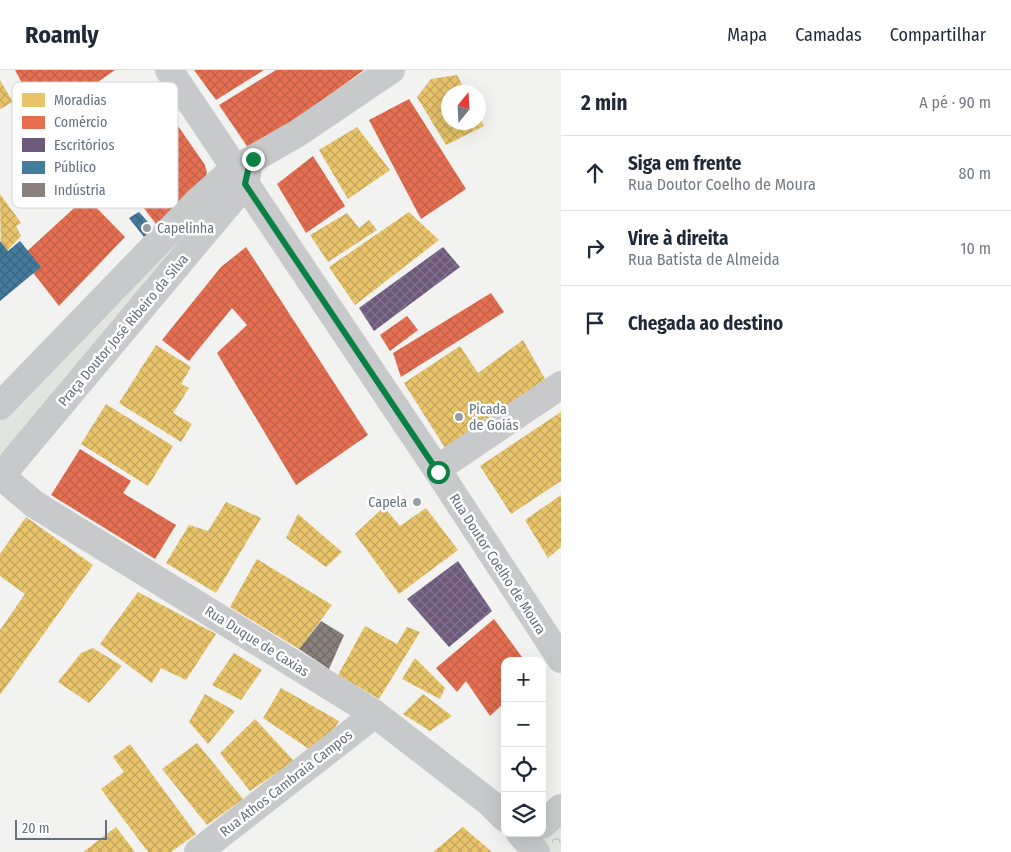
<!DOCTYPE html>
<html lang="pt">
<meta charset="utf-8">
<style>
body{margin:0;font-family:"Fira Sans Condensed",sans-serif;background:#f6f6f7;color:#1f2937}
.controls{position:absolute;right:15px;bottom:15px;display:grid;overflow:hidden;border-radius:10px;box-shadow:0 5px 20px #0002}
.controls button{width:45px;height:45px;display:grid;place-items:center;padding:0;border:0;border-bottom:1px solid #e0e1e3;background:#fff;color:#1f2937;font:25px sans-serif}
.compass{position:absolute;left:441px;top:15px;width:45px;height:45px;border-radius:50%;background:#fff;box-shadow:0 5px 20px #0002;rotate:18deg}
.scale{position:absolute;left:15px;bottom:12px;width:92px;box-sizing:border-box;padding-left:5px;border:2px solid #65717e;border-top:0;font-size:14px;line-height:18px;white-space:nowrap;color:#65717e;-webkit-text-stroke:4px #fff;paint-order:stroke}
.stop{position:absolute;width:15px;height:15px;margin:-11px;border:4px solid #0b8043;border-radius:50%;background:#fff}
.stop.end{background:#0b8043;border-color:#fff;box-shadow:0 1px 5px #0008}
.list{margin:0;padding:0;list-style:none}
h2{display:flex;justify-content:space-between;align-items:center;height:65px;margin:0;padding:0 20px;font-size:21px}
h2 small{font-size:16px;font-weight:400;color:#747a83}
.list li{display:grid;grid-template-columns:32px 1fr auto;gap:15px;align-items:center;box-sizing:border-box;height:75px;padding:0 20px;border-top:1px solid #e0e1e3}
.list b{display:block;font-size:19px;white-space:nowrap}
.list p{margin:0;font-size:16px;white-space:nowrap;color:#747a83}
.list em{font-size:16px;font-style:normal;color:#747a83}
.icon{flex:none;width:28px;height:28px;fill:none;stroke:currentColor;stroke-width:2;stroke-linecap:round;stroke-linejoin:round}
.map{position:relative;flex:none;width:561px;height:782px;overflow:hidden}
header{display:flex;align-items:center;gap:30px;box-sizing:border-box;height:70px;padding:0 25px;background:#fff;border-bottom:1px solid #e0e1e3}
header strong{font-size:24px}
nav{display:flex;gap:28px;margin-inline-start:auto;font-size:18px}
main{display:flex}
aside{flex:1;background:#fff}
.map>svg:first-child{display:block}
</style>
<header>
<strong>Roamly</strong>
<nav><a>Mapa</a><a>Camadas</a><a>Compartilhar</a></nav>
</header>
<main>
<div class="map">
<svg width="561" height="782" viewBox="0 0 561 782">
<defs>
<pattern id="park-crowns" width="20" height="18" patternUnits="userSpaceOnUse" patternTransform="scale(1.25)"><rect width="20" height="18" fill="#e2e5df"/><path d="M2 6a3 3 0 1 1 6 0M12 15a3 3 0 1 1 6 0" fill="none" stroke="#bbbeba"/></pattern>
<pattern id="homes-cross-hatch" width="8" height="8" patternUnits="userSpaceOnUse" patternTransform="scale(1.25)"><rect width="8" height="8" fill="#e9c46a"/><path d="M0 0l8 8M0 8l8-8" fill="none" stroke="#c0a45c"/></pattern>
<pattern id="shops-cross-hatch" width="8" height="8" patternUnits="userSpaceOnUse" patternTransform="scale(1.25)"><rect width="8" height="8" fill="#e76f51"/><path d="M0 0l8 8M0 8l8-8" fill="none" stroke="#bf6048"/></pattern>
<pattern id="offices-cross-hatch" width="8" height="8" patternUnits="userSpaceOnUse" patternTransform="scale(1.25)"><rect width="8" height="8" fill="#6d597a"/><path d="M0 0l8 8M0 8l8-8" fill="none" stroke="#81728d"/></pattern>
<pattern id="public-cross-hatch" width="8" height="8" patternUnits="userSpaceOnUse" patternTransform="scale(1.25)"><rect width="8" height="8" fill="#457b9d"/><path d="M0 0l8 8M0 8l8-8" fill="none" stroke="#3b657f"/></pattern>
<pattern id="industry-cross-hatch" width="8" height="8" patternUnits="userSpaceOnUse" patternTransform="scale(1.25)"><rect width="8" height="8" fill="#8a817c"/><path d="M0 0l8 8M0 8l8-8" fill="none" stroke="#6f6966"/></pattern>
</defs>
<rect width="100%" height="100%" fill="#f2f2f1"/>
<path fill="#e2e5df" d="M201,143L0,404V337Z"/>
<path fill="url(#park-crowns)" d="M561,748V782H546L536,771Z"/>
<path fill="url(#homes-cross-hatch)" d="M457,5L466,22H448V52H478V46L484,56L446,75L417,27L431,9Z
M0,10L13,32L0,39Z
M357,57L390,100L348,129L319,80Z
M0,124L21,153L16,156L21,166L1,187Z
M409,142L439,170L355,235L329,197Z
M347,143L359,158L369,150L377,160L328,192L310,165Z
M523,270L545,309L447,381L404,313L460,276L478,303Z
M156,275L191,297L181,314L189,318L173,343L192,354L181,372L119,333Z
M106,334L173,376L148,416L81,374Z
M561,342V411L511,444L480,396Z
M561,425V477L548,488L525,450Z
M226,432L261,448L216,523L166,493L189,455L208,461Z
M384,437L400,456L426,438L458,480L399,524L355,464Z
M298,444L342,482L326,497L286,468Z
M26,447L93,495L0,625V560L25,524L0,506V484Z
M257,489L332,535L299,579L230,537Z
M138,522L216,564L186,610L161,598L152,613L100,574Z
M365,556L397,574L407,557L420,562L379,629L338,605Z
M93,578L122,596L89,633L58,612L81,583Z
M234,583L262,600L241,630L212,615Z
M415,588L445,618L440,629L402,609Z
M281,618L339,651L318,685L263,648Z
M205,624L235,641L208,674L189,652Z
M423,624L452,646L430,661L403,644Z
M255,649L294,691L250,721L220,683Z
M197,673L243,729L207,755L162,699Z
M130,674L196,764L171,782H148L101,719L124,702L113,687Z
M116,757L135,782H83Z
M463,757L492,782H433Z"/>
<path fill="url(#shops-cross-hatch)" d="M15,0H115L42,51Z
M194,0H264L216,30Z
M276,0H364L251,82L219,35Z
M409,29L466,119L421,149L369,50Z
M178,56L205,95L207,103L203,112L159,158L140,133L146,126L121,93Z
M313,86L345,136L306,163L277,114Z
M86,127L125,167L59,236L21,187Z
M246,177L368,365L296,415L217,283L247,255L232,238L189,291L162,270L221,197Z
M491,223L504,242L401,307L393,283Z
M407,246L418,260L390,281L380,265Z
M80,379L131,411L123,423L176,455L155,489L51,425Z
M494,549L525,591H505V632L490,646L466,611L457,622L436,598Z"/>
<path fill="url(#offices-cross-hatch)" d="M443,177L460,197L374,261L359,238Z
M458,491L492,541L449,577L407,529Z"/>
<path fill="url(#public-cross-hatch)" d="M139,142L156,161L144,167L129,148Z
M0,171L8,181L20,171L41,197L0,231Z"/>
<path fill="url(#industry-cross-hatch)" d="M321,551L344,565L329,599L299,579Z"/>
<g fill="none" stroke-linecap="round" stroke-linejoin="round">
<path stroke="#c8c9ca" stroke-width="28" d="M438,401L446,393L561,315
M542,755L561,738
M198,782L375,644"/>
<path stroke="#c8c9ca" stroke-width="28" d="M169,0L438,401L561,589
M0,336L198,131L234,99L253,89L298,63L391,0
M0,405L34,434L375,644L490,733L505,748
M0,407L245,114L248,98
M520,763L536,782"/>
</g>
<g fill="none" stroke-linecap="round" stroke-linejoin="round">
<path stroke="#0b8043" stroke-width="6" d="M253,89L250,91L245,114L438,402"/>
</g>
<g fill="#969ea6" stroke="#fff" stroke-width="2">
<circle cx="147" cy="158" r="5"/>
<circle cx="459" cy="347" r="5"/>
<circle cx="417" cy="432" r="5"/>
</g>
<g text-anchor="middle" stroke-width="5" stroke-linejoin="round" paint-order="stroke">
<g font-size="14" fill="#65717e" stroke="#fff" text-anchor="start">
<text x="157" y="163">Capelinha</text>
<text x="469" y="344">Picada<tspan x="469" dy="16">de Goiás</tspan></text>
<text x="407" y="437" text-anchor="end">Capela</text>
</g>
<g font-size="14" fill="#65717e" stroke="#fff">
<text transform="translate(123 260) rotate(-50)" y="5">Praça Doutor José Ribeiro da Silva</text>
<text transform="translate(498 494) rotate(57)" y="5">Rua Doutor Coelho de Moura</text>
<text transform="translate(257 571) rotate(32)" y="5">Rua Duque de Caxias</text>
<text transform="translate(286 713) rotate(-38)" y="5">Rua Athos Cambraia Campos</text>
</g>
</g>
<rect x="12" y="12" width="166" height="126" rx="8" fill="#fff" stroke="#d1d4d8" stroke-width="1"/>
<rect x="22" y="23" width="23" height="14" fill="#e9c46a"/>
<rect x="22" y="46" width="23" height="13" fill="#e76f51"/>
<rect x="22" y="68" width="23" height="14" fill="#6d597a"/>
<rect x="22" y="91" width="23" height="13" fill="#457b9d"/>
<rect x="22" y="113" width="23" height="14" fill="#8a817c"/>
<g font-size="14" fill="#65717e">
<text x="54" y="35">Moradias</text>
<text x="54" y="57">Comércio</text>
<text x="54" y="80">Escritórios</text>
<text x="54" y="102">Público</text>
<text x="54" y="125">Indústria</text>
</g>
</svg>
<div class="controls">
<button>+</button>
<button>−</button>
<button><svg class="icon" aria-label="locate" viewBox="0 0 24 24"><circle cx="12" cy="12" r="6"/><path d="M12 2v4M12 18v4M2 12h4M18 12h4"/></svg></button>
<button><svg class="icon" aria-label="layers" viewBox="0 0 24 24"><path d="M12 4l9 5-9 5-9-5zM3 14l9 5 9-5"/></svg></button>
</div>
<svg class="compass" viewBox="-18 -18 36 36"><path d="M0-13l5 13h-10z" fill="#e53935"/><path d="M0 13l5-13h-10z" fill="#747a83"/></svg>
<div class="scale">20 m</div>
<div class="stop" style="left:438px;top:402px"></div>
<div class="stop end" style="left:253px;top:89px"></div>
</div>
<aside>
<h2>2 min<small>A pé · 90 m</small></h2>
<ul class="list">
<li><svg class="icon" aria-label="ahead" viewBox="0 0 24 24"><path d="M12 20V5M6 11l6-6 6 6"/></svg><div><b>Siga em frente</b><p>Rua Doutor Coelho de Moura</p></div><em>80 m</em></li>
<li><svg class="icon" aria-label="right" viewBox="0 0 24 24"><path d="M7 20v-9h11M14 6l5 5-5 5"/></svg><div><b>Vire à direita</b><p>Rua Batista de Almeida</p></div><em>10 m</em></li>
<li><svg class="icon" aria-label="arrive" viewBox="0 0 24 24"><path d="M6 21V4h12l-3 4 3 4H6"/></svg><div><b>Chegada ao destino</b></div></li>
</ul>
</aside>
</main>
